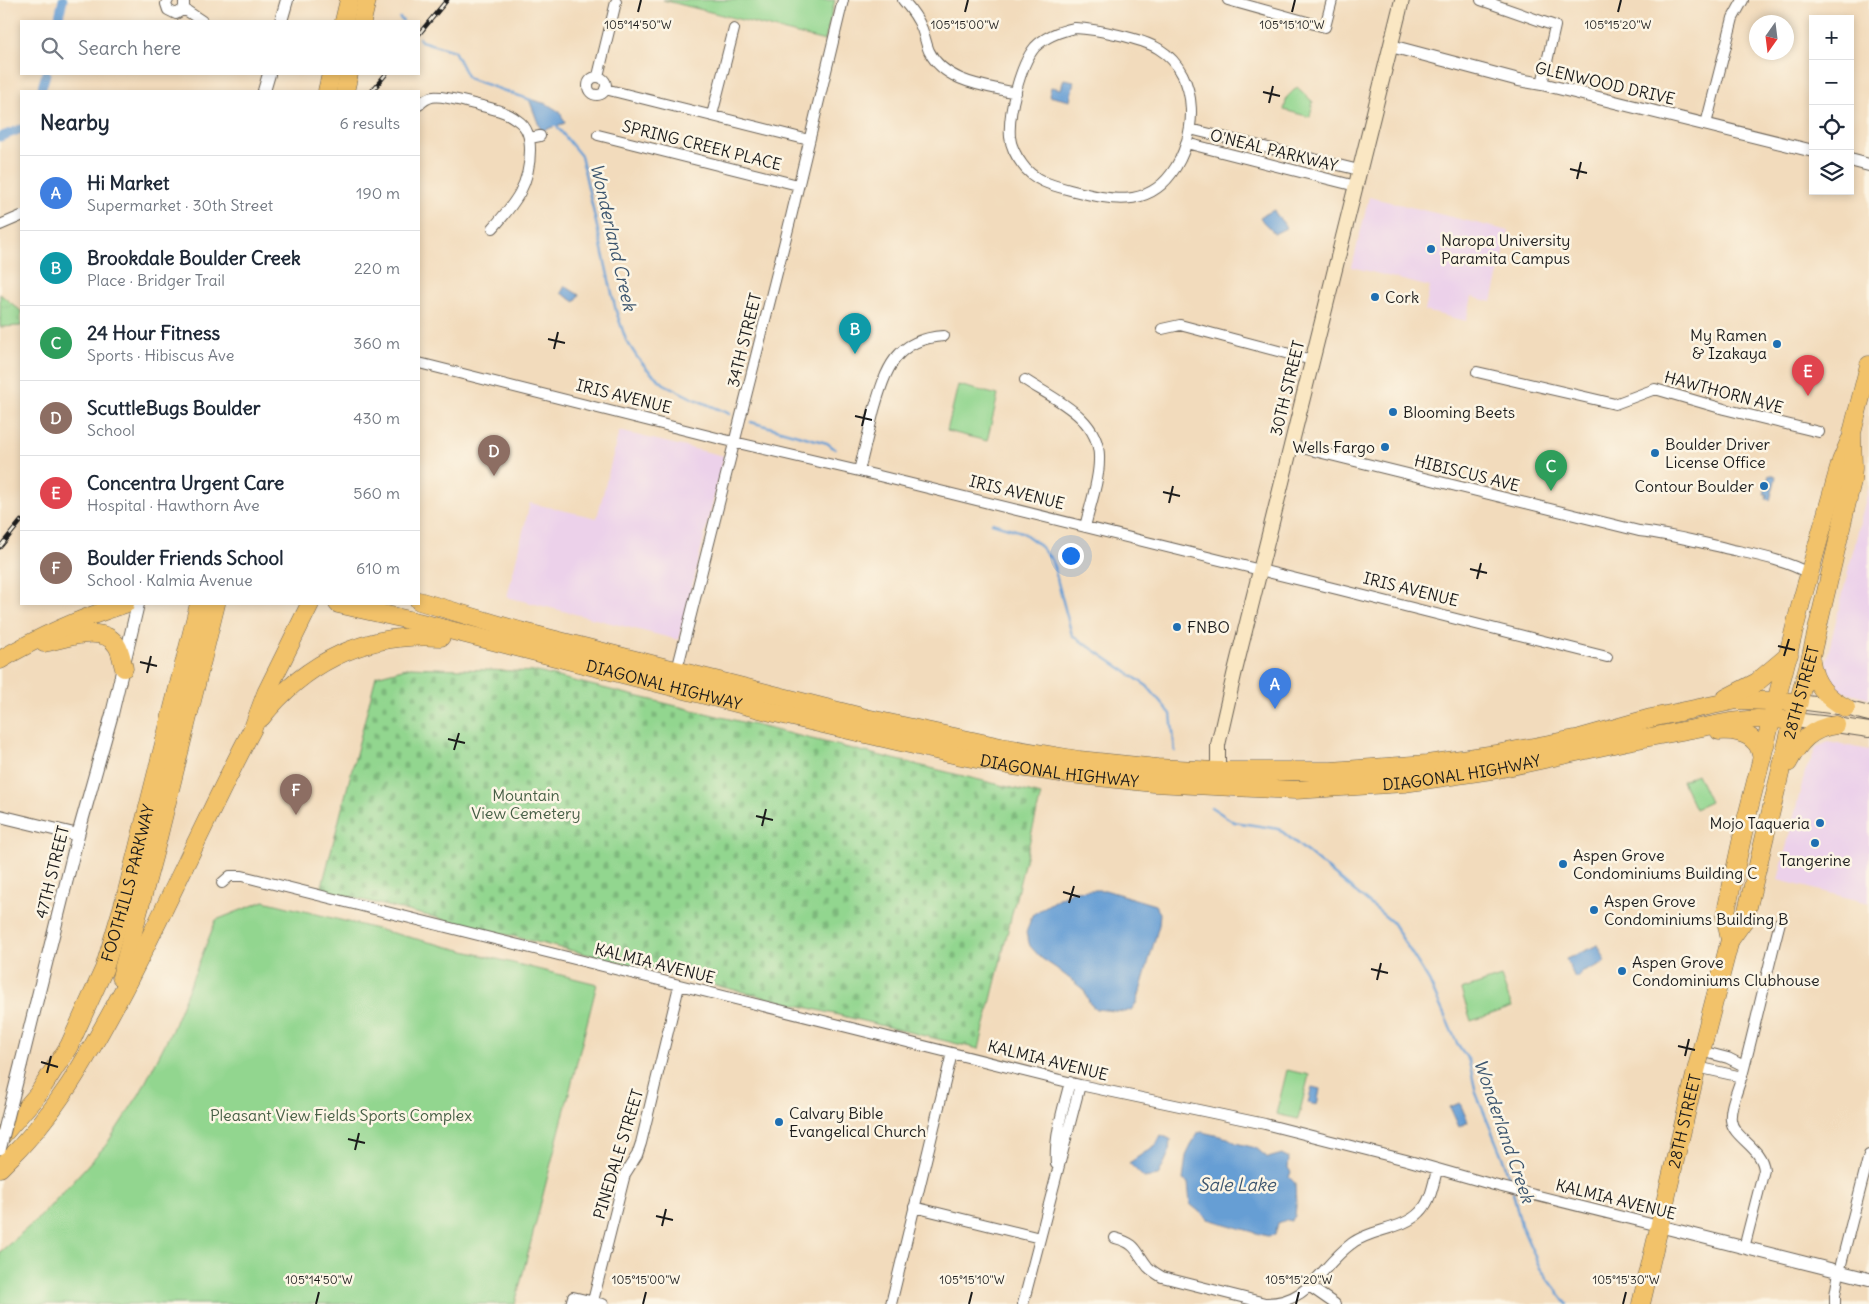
<!DOCTYPE html>
<meta charset="utf-8">
<style>
body{margin:0;font-family:Delius,sans-serif;background:#f2f2f3;color:#1f2937}
.controls{position:absolute;right:15px;top:15px;display:grid;overflow:hidden;border-radius:0px;box-shadow:0 2px 8px #0003}
.controls button{width:45px;height:45px;display:grid;place-items:center;padding:0;border:0;border-bottom:1px solid #e0e1e3;background:#fff;color:#1f2937;font:25px sans-serif}
.compass{position:absolute;left:1749px;top:15px;width:45px;height:45px;border-radius:50%;background:#fff;box-shadow:0 2px 8px #0003;rotate:194deg}
.you{position:absolute;left:1070px;top:555px;width:18px;height:18px;margin:-12px;border:4px solid #fff;border-radius:50%;background:#1a73e8;box-shadow:0 0 0 8px #1a73e833}
.badge{display:grid;place-items:center;width:32px;height:32px;border-radius:50%;background:#1f6fb2;color:#fff;font-size:16px;font-weight:700}
.pin{position:absolute;translate:-50% -41px;filter:drop-shadow(0 1px 2px #0008)}
.pin::after{content:'';position:absolute;top:26px;width:18px;height:15px;background:inherit;clip-path:polygon(0 0,100% 0,50% 100%)}
.list{margin:0;padding:0;list-style:none}
h2{display:flex;justify-content:space-between;align-items:center;height:65px;margin:0;padding:0 20px;font-size:21px}
h2 small{font-size:16px;font-weight:400;color:#747a83}
.list li{display:grid;grid-template-columns:32px 1fr auto;gap:15px;align-items:center;box-sizing:border-box;height:75px;padding:0 20px;border-top:1px solid #e0e1e3}
.list b{display:block;font-size:19px;white-space:nowrap}
.list p{margin:0;font-size:16px;white-space:nowrap;color:#747a83}
.list em{font-size:16px;font-style:normal;color:#747a83}
.icon{flex:none;width:28px;height:28px;fill:none;stroke:currentColor;stroke-width:2;stroke-linecap:round;stroke-linejoin:round}
.map{position:relative;flex:none;width:1869px;height:1304px;overflow:hidden}
.search{position:absolute;background:#fff;box-shadow:0 2px 8px #0003;left:20px;top:20px;width:400px;height:55px;display:flex;align-items:center;gap:12px;box-sizing:border-box;padding:0 18px;border-radius:0px;color:#747a83;font-size:19px}
.panel{position:absolute;background:#fff;box-shadow:0 2px 8px #0003;left:20px;top:90px;width:400px;height:515px;border-radius:0px}
.map>svg:first-child{display:block}
</style>
<div class="map">
<svg width="1869" height="1304" viewBox="0 0 1869 1304">
<defs>
<pattern id="grass-tufts" width="24" height="20" patternUnits="userSpaceOnUse" patternTransform="scale(1.25)"><rect width="24" height="20" fill="#92d68f"/><path d="M3 7l-1-3M5 7V3M7 7l1-3M15 17l-1-3M17 17v-4M19 17l1-3" fill="none" stroke="#7db77b"/></pattern>
<pattern id="cemetery-stones" width="16" height="16" patternUnits="userSpaceOnUse" patternTransform="scale(1.25)"><rect width="16" height="16" fill="#92d68f"/><path d="M2 7V4a2 2 0 0 1 4 0v3zM10 15v-3a2 2 0 0 1 4 0v3z" fill="#7db77b"/></pattern>
</defs>
<rect width="100%" height="100%" fill="#fcf5e5"/>
<filter id="ink" filterUnits="userSpaceOnUse"><feTurbulence type="fractalNoise" baseFrequency=".02" numOctaves="2"/><feDisplacementMap in="SourceGraphic" scale="10" xChannelSelector="R" yChannelSelector="G"/><feConvolveMatrix kernelMatrix="1 2 1 2 8 2 1 2 1" color-interpolation-filters="sRGB"/></filter>
<filter id="wash" filterUnits="userSpaceOnUse"><feTurbulence type="fractalNoise" baseFrequency=".0096" numOctaves="4" result="noise"/><feDisplacementMap in="SourceGraphic" scale="20" xChannelSelector="R" yChannelSelector="G"/><feGaussianBlur stdDeviation="1.12" result="paint"/><feColorMatrix in="noise" values="0 0 0 0 0 0 0 0 0 0 0 0 0 0 0 0 0 1.4 0 .05"/><feComposite in="paint" operator="in"/></filter>
<g filter="url(#wash)">
<rect width="100%" height="100%" fill="#f2dbbc"/>
<path fill="#ecd1ea" d="M1369,197L1509,231L1492,302L1472,297L1466,321L1425,311L1430,287L1352,267Z
M619,431L724,456L679,640L507,597L530,503L597,518Z
M1869,486V698L1832,688L1823,674Z
M1828,742L1869,750V903L1778,880L1805,772L1817,747Z"/>
<path fill="url(#grass-tufts)" stroke="#577956" d="M0,294L21,311V326L0,327Z"/>
<path fill="url(#cemetery-stones)" stroke="#577956" d="M410,667L537,672L1041,795L979,1049L321,890L376,676Z"/>
<path fill="#92d68f" stroke="#577956" d="M663,0H835L825,41Z
M1297,87L1313,102L1310,117L1284,110L1287,97Z
M958,385L998,395L987,441L947,431Z
M1697,774L1710,802L1695,809L1682,781Z
M264,901L597,984L515,1304H0V1252L41,1216L106,1145L140,1093L172,1030L216,920Z
M1501,977L1512,1007L1471,1021L1461,990Z
M1287,1070L1309,1075L1298,1119L1276,1114Z"/>
<path fill="#669ed4" stroke="#415d78" d="M1064,79L1074,81L1070,101L1049,96L1051,87L1061,89Z
M529,99L547,104L560,112L565,123L541,131Z
M1274,210C1277,218 1283,220 1286,228L1274,234C1270,227 1263,224 1260,217Z
M565,286L579,295L575,302L561,293Z
M1769,475L1776,477L1770,500L1766,499L1767,494H1764Z
M1093,890H1105L1155,905L1160,913L1159,925L1137,1002L1131,1010L1124,1012L1096,1009L1090,1004L1084,990L1056,968L1041,958L1030,946L1026,933L1032,915L1059,898L1073,891Z
M1598,945L1606,962L1581,973V975L1575,978L1566,959Z
M1312,1087L1320,1089L1317,1105L1308,1103Z
M1460,1103L1468,1122L1459,1127L1450,1107Z
M1202,1132L1228,1138L1236,1143L1256,1148L1268,1158L1282,1154L1289,1159L1288,1168L1291,1172L1289,1177L1295,1183L1296,1206L1295,1216L1291,1221L1286,1220L1278,1223L1275,1235L1267,1236L1208,1219L1190,1204L1188,1183L1183,1180L1186,1156L1197,1133Z
M1161,1135L1170,1139L1169,1153L1158,1176L1144,1178L1129,1163L1156,1145Z"/>
<g fill="none" stroke-linecap="round" stroke-linejoin="round">
<path stroke="#669ed4" stroke-width="2.5" d="M400,18L403,21
M419,38L421,41L454,51L468,78L531,100
M554,123L581,156L616,311L626,340L637,357L648,370L664,384L692,398L730,414
M751,422L827,443L835,449
M992,523L1022,532L1037,543L1052,560L1072,635L1147,686L1171,714L1175,751
M1211,807L1234,822L1279,829L1392,922L1429,981L1457,1043L1469,1061L1476,1093L1505,1164L1511,1187
M1513,1192L1521,1225L1540,1268L1567,1304"/>
<path stroke="#669ed4" stroke-width="9" d="M58,21L63,0
M41,91L46,74
M0,137L21,129"/>
</g>
</g>
<g filter="url(#ink)">
<g fill="none" stroke-linecap="round" stroke-linejoin="round">
<g stroke="#675f54" stroke-width="12">
<path id="minor" d="M168,0L166,4L168,10L176,14L184,9V0
M903,0C911,9 918,18 922,29C925,37 926,44 929,51C945,83 986,86 1016,93
M1228,0L1325,27L1332,0
M1481,0L1555,26L1542,84
M184,9L202,21
M1075,28C1096,29 1141,38 1159,49C1201,75 1198,138 1171,174C1146,208 1109,200 1074,191C1055,186 1034,182 1022,164C1016,156 1011,146 1010,137C1008,114 1020,65 1035,47C1046,36 1060,31 1075,28Z
M598,76L616,2
M588 86a9 9 0 1 1 18 0a9 9 0 1 1-18 0Z
M605,89L809,140
M419,105C422,102 428,98 432,97C440,95 462,101 470,103C485,107 505,110 517,120C528,127 530,138 530,150C530,185 515,203 493,228
M712,115L734,29
M1706,124L1733,18L1743,0
M1190,129L1359,170
M598,135L798,185
M530,138L540,136
M1186,143L1356,186
M0,225L21,216
M1162,329L1180,325L1312,360
M419,363L721,439L859,471L1337,589L1607,657
M1477,372L1615,404L1655,389L1724,409L1819,432
M1025,380C1054,399 1101,418 1099,460C1099,482 1090,505 1085,527
M1290,445L1639,531C1669,534 1699,542 1729,549C1756,555 1785,560 1810,574
M859,471C864,451 869,430 874,410C886,369 895,339 944,336
M676,674L791,217L843,0
M222,883L230,876H242L1080,1085L1265,1124L1406,1160L1494,1185L1659,1226
M1701,1051L1728,1058L1744,1066
M1697,1067L1742,1077
M1056,1164C1054,1136 1063,1109 1070,1082
M914,1207L1040,1238
M1115,1238C1138,1244 1135,1251 1148,1267C1152,1271 1157,1274 1162,1277L1265,1303C1309,1304 1320,1267 1351,1244C1370,1229 1403,1230 1420,1212C1431,1201 1433,1185 1437,1170
M1744,1248L1764,1170C1762,1147 1733,1138 1731,1120C1729,1107 1740,1085 1743,1072C1756,1022 1767,972 1780,922
M1309,1286L1335,1304
M593,1301L625,1174L637,1155L641,1143L679,986
M571,1304L573,1297L603,1304
M891,1304L952,1053
M1023,1304L1080,1085
M1835,1304V1295L1839,1272L1869,1155"/>
</g>
<g stroke="#675f54" stroke-width="14">
<path id="tertiary" d="M281,21L287,0
M1391,46L1519,80L1542,84L1813,151
M264,91L269,74
M1850,160L1869,165
M0,816L78,835
M21,1064L78,835L112,714L138,604
M1659,1226L1869,1279"/>
</g>
<g stroke="#675f54" stroke-width="16">
<path id="secondary" d="M1799,702L1846,708L1869,714
M1793,720L1822,723L1869,730
M1218,779V745L1234,675L1402,0"/>
</g>
<g stroke="#675f54" stroke-width="19">
<g id="trunk">
<path d="M344,21L349,0"/>
<path d="M362,21L367,0"/>
<path d="M327,91L331,74"/>
<path d="M345,91L349,74"/>
<path d="M419,601L520,631L866,718L1001,747L1079,760L1157,768L1217,771H1331L1427,764L1496,754L1580,738L1651,718L1737,700L1799,702"/>
<path id="s1" d="M338,604L418,622L775,713L961,756L1013,766L1061,773L1154,783L1295,790L1404,783L1498,769L1623,742L1730,722L1757,719L1793,720"/>
<path d="M44,643C64,639 104,623 117,646C121,652 122,662 124,668"/>
<path d="M0,660C40,636 81,618 125,604"/>
<path d="M1811,661C1814,684 1826,697 1846,708"/>
<path d="M1726,698L1757,682L1789,655"/>
<path d="M261,718C307,660 368,632 441,637"/>
<path d="M1719,731C1731,730 1748,732 1756,743C1759,746 1761,754 1762,758"/>
<path d="M1788,763C1799,742 1811,728 1836,725"/>
<path d="M1730,940L1725,916L1745,824L1801,603L1841,461L1850,440"/>
<path d="M121,977L155,850L216,604"/>
<path id="s2" d="M0,1138L38,1094L69,1046L104,969L126,895L199,604"/>
<path d="M0,1168C58,1113 87,1058 124,989C169,903 208,813 253,728L266,693L310,604"/>
<path id="s3" d="M1641,1304L1697,1067L1730,940L1745,919L1790,732L1811,656L1852,481L1853,468L1852,433L1869,365"/>
</g>
</g>
<use href="#minor" stroke="#fff" stroke-width="10"/>
<use href="#tertiary" stroke="#fff" stroke-width="12"/>
<use href="#secondary" stroke="#fae7c3" stroke-width="14"/>
<use href="#trunk" stroke="#f2c26a" stroke-width="18"/>
<g stroke="#1c1c1c" stroke-width="4.5">
<path id="rail" d="M419,34L447,0
M372,91L386,74
M0,547L21,521"/>
</g>
<use href="#rail" stroke="#fcf5e5" stroke-width="2.5" stroke-dasharray="8" stroke-linecap="butt"/>
<g stroke="#675f54" stroke-width="14" stroke-linecap="butt">
<path id="tertiary-bridge" d="M0,1148L21,1064"/>
</g>
<use href="#tertiary-bridge" stroke="#fff" stroke-width="12"/>
</g>
</g>
<path fill="none" stroke="#1c1c1c" stroke-width="2" d="M638,12L641,0M965,12L968,0M1292,12L1295,0M1618,12L1621,0M1263,92L1280,96M1269,103L1273,86M1570,169L1587,173M1577,179L1581,162M548,339L565,343M554,349L558,332M855,416L872,420M862,426L866,409M1163,492L1180,496M1169,503L1173,486M1470,569L1487,573M1477,579L1481,563M1778,646L1795,650M1784,656L1789,639M140,662L157,666M147,673L151,656M448,739L465,743M454,750L459,733M756,816L773,820M762,826L766,809M1063,892L1080,897M1069,903L1074,886M1371,969L1388,973M1377,980L1381,963M1678,1046L1695,1050M1685,1056L1689,1039M41,1062L58,1067M47,1073L51,1056M348,1139L365,1143M355,1150L359,1133M656,1216L673,1220M662,1226L666,1209M316,1304L319,1292M643,1304L646,1292M969,1304L972,1292M1296,1304L1299,1292M1623,1304L1626,1292"/>
<g fill="#1f6fb2" stroke="#fcf5e5" stroke-width="2">
<circle cx="1431" cy="249" r="5"/>
<circle cx="1375" cy="297" r="5"/>
<circle cx="1777" cy="344" r="5"/>
<circle cx="1393" cy="412" r="5"/>
<circle cx="1385" cy="447" r="5"/>
<circle cx="1655" cy="453" r="5"/>
<circle cx="1764" cy="486" r="5"/>
<circle cx="1177" cy="627" r="5"/>
<circle cx="1820" cy="823" r="5"/>
<circle cx="1815" cy="843" r="5"/>
<circle cx="1563" cy="864" r="5"/>
<circle cx="1594" cy="910" r="5"/>
<circle cx="1622" cy="971" r="5"/>
<circle cx="779" cy="1122" r="5"/>
</g>
<g text-anchor="middle" stroke-width="5" stroke-linejoin="round" paint-order="stroke">
<g font-size="16" fill="#1c1c1c" stroke="#fcf5e5">
<text transform="translate(1605 83) rotate(13)" y="6">GLENWOOD DRIVE</text>
<text transform="translate(702 145) rotate(14)" y="6">SPRING CREEK PLACE</text>
<text transform="translate(1274 150) rotate(14)" y="6">O'NEAL PARKWAY</text>
<text transform="translate(744 340) rotate(-76)" y="6">34TH STREET</text>
<text transform="translate(1287 388) rotate(-76)" y="6">30TH STREET</text>
<text transform="translate(1724 392) rotate(15)" y="6">HAWTHORN AVE</text>
<text transform="translate(624 396) rotate(14)" y="6">IRIS AVENUE</text>
<text transform="translate(1467 473) rotate(14)" y="6">HIBISCUS AVE</text>
<text transform="translate(1017 492) rotate(14)" y="6">IRIS AVENUE</text>
<text transform="translate(1411 589) rotate(14)" y="6">IRIS AVENUE</text>
<text dy="6" stroke="none"><textPath href="#s1" startOffset="336">DIAGONAL HIGHWAY</textPath></text>
<text dy="6" stroke="none"><textPath href="#s3" startOffset="634">28TH STREET</textPath></text>
<text dy="6" stroke="none"><textPath href="#s1" startOffset="741">DIAGONAL HIGHWAY</textPath></text>
<text dy="6" stroke="none"><textPath href="#s1" startOffset="1145">DIAGONAL HIGHWAY</textPath></text>
<text transform="translate(52 872) rotate(-76)" y="6">47TH STREET</text>
<text dy="6" stroke="none"><textPath href="#s2" startOffset="289">FOOTHILLS PARKWAY</textPath></text>
<text transform="translate(655 963) rotate(14)" y="6">KALMIA AVENUE</text>
<text transform="translate(1048 1060) rotate(14)" y="6">KALMIA AVENUE</text>
<text dy="6" stroke="none"><textPath href="#s3" startOffset="188">28TH STREET</textPath></text>
<text transform="translate(618 1154) rotate(-73)" y="6">PINEDALE STREET</text>
<text transform="translate(1616 1199) rotate(14)" y="6">KALMIA AVENUE</text>
</g>
<g font-size="16" fill="#1c1c1c" stroke="#fcf5e5" text-anchor="start">
<text x="1441" y="246">Naropa University<tspan x="1441" dy="18">Paramita Campus</tspan></text>
<text x="1385" y="303">Cork</text>
<text x="1767" y="341" text-anchor="end">My Ramen<tspan x="1767" dy="18">&amp; Izakaya</tspan></text>
<text x="1403" y="418">Blooming Beets</text>
<text x="1665" y="450">Boulder Driver<tspan x="1665" dy="18">License Office</tspan></text>
<text x="1375" y="453" text-anchor="end">Wells Fargo</text>
<text x="1754" y="492" text-anchor="end">Contour Boulder</text>
<text x="1187" y="633">FNBO</text>
<text x="1810" y="829" text-anchor="end">Mojo Taqueria</text>
<text x="1573" y="861">Aspen Grove<tspan x="1573" dy="18">Condominiums Building C</tspan></text>
<text x="1815" y="866" text-anchor="middle">Tangerine</text>
<text x="1604" y="907">Aspen Grove<tspan x="1604" dy="18">Condominiums Building B</tspan></text>
<text x="1632" y="968">Aspen Grove<tspan x="1632" dy="18">Condominiums Clubhouse</tspan></text>
<text x="789" y="1119">Calvary Bible<tspan x="789" dy="18">Evangelical Church</tspan></text>
</g>
<g font-size="16" fill="#455d44" stroke="#fcf5e5">
<text x="526" y="801">Mountain<tspan x="526" dy="18">View Cemetery</tspan></text>
<text x="341" y="1121">Pleasant View Fields Sports Complex</text>
</g>
<g font-size="18" font-style="italic" fill="#3d566f" stroke="#fcf5e5">
<text transform="translate(613 237) rotate(77)" y="6">Wonderland Creek</text>
<text transform="translate(1504 1131) rotate(71)" y="6">Wonderland Creek</text>
<text x="1237" y="1191">Sale Lake</text>
</g>
</g>
<g font-size="12" text-anchor="middle" fill="#1c1c1c" stroke="#fcf5e5" stroke-width="5" stroke-linejoin="round" paint-order="stroke">
<text x="638" y="29">105°14'50"W</text>
<text x="965" y="29">105°15'00"W</text>
<text x="1292" y="29">105°15'10"W</text>
<text x="1618" y="29">105°15'20"W</text>
<text x="319" y="1284">105°14'50"W</text>
<text x="646" y="1284">105°15'00"W</text>
<text x="972" y="1284">105°15'10"W</text>
<text x="1299" y="1284">105°15'20"W</text>
<text x="1626" y="1284">105°15'30"W</text>
</g>
</svg>
<div class="controls">
<button>+</button>
<button>−</button>
<button><svg class="icon" aria-label="locate" viewBox="0 0 24 24"><circle cx="12" cy="12" r="6"/><path d="M12 2v4M12 18v4M2 12h4M18 12h4"/></svg></button>
<button><svg class="icon" aria-label="layers" viewBox="0 0 24 24"><path d="M12 4l9 5-9 5-9-5zM3 14l9 5 9-5"/></svg></button>
</div>
<svg class="compass" viewBox="-18 -18 36 36"><path d="M0-13l5 13h-10z" fill="#e53935"/><path d="M0 13l5-13h-10z" fill="#747a83"/></svg>
<div class="you"></div>
<div class="pin badge" style="left:1275px;top:709px;background:#3f7fe0">A</div>
<div class="pin badge" style="left:855px;top:354px;background:#0f9aa8">B</div>
<div class="pin badge" style="left:1551px;top:491px;background:#2e9e5b">C</div>
<div class="pin badge" style="left:494px;top:476px;background:#8d6e63">D</div>
<div class="pin badge" style="left:1808px;top:396px;background:#e0444e">E</div>
<div class="pin badge" style="left:296px;top:815px;background:#8d6e63">F</div>
<div class="search"><svg class="icon" aria-label="search" viewBox="0 0 24 24"><circle cx="10" cy="10" r="6"/><path d="M15 15l6 6"/></svg>Search here</div>
<section class="panel">
<h2>Nearby<small>6 results</small></h2>
<ul class="list">
<li><span class="badge" style="background:#3f7fe0">A</span><div><b>Hi Market</b><p>Supermarket · 30th Street</p></div><em>190 m</em></li>
<li><span class="badge" style="background:#0f9aa8">B</span><div><b>Brookdale Boulder Creek</b><p>Place · Bridger Trail</p></div><em>220 m</em></li>
<li><span class="badge" style="background:#2e9e5b">C</span><div><b>24 Hour Fitness</b><p>Sports · Hibiscus Ave</p></div><em>360 m</em></li>
<li><span class="badge" style="background:#8d6e63">D</span><div><b>ScuttleBugs Boulder</b><p>School</p></div><em>430 m</em></li>
<li><span class="badge" style="background:#e0444e">E</span><div><b>Concentra Urgent Care</b><p>Hospital · Hawthorn Ave</p></div><em>560 m</em></li>
<li><span class="badge" style="background:#8d6e63">F</span><div><b>Boulder Friends School</b><p>School · Kalmia Avenue</p></div><em>610 m</em></li>
</ul>
</section>
</div>
